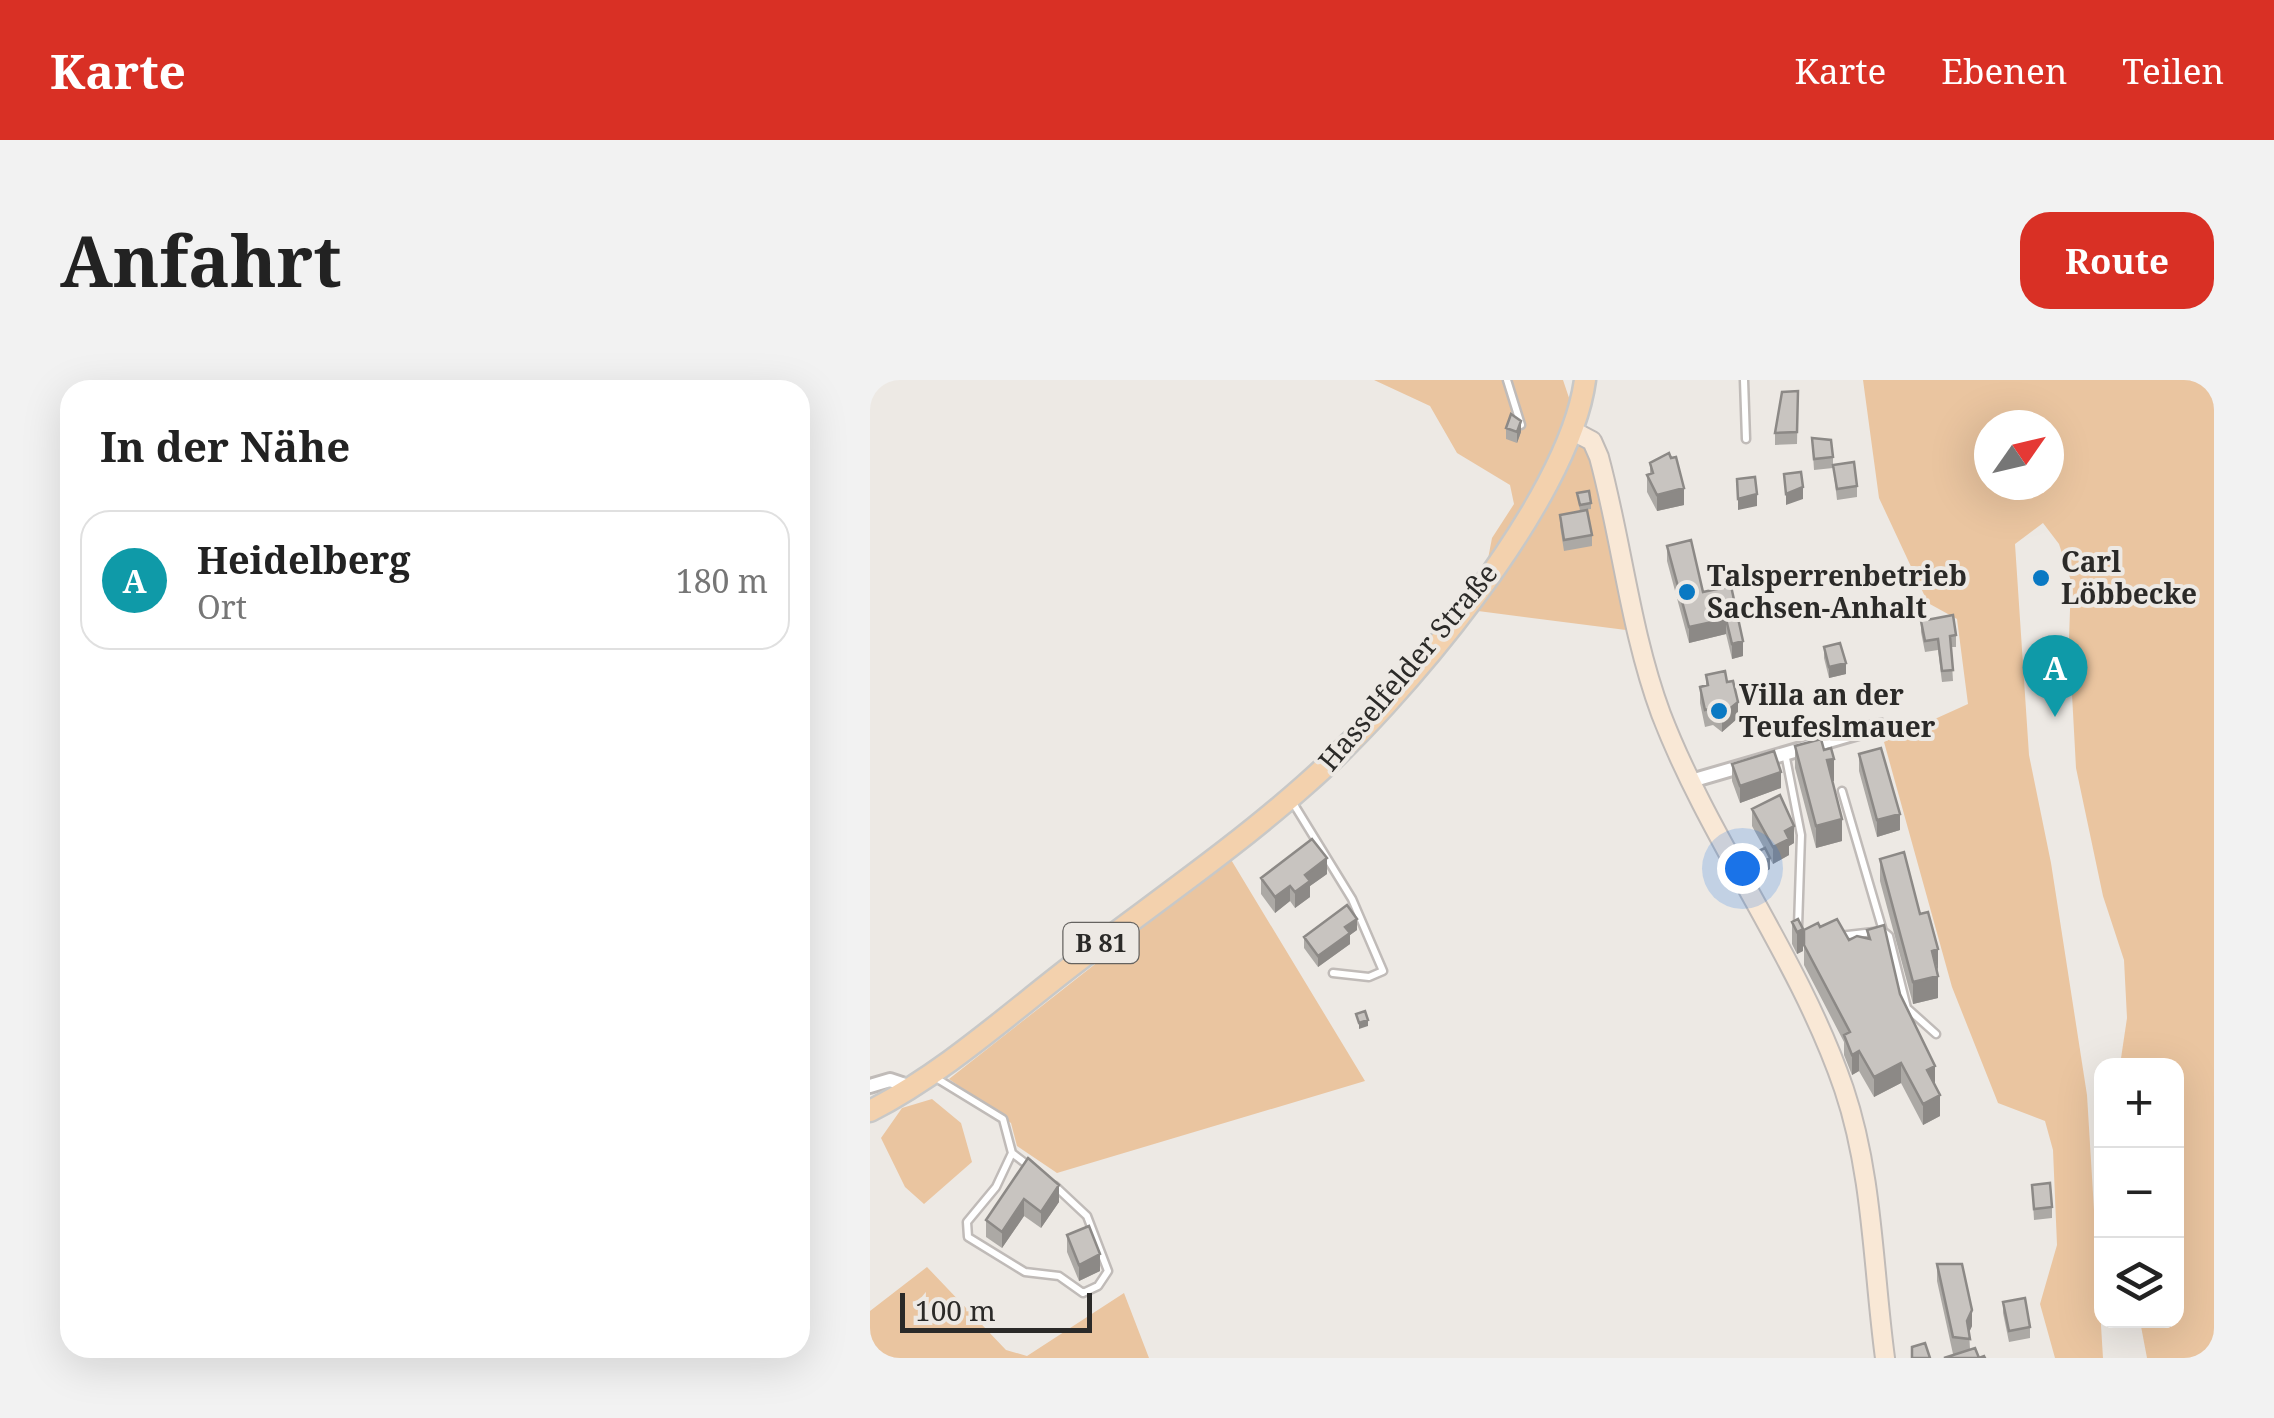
<!DOCTYPE html>
<html lang="de">
<meta charset="utf-8">
<style>
body{margin:0;font-family:"Noto Serif",serif;background:#f2f2f2;color:#222}
.controls{position:absolute;right:30px;bottom:30px;display:grid;overflow:hidden;border-radius:20px;box-shadow:0 10px 40px #0002}
.controls button{width:90px;height:90px;display:grid;place-items:center;padding:0;border:0;border-bottom:2px solid #e0e0e0;background:#fff;color:#222;font:50px sans-serif}
.compass{position:absolute;left:1104px;top:30px;width:90px;height:90px;border-radius:50%;background:#fff;box-shadow:0 10px 40px #0002;rotate:56deg}
.scale{position:absolute;left:30px;bottom:25px;width:192px;box-sizing:border-box;padding-left:10px;border:5px solid #2b2a28;border-top:0;font-size:28px;line-height:35px;white-space:nowrap;color:#2b2a28;-webkit-text-stroke:8px #ede9e4;paint-order:stroke}
.you{position:absolute;left:872px;top:488px;width:35px;height:35px;margin:-25px;border:8px solid #fff;border-radius:50%;background:#1a73e8;box-shadow:0 0 0 15px #1a73e833}
.badge{display:grid;place-items:center;width:65px;height:65px;border-radius:50%;background:#d93025;color:#fff;font-size:32px;font-weight:700}
.pin{position:absolute;translate:-50% -82px;filter:drop-shadow(0 2px 5px #0008)}
.pin::after{content:'';position:absolute;top:52px;width:35px;height:30px;background:inherit;clip-path:polygon(0 0,100% 0,50% 100%)}
.list{margin:0;padding:0;list-style:none}
h2{display:flex;justify-content:space-between;align-items:center;height:130px;margin:0;padding:0 40px;font-size:42px}
h2 small{font-size:32px;font-weight:400;color:#767676}
.list li{display:grid;grid-template-columns:65px 1fr auto;gap:30px;align-items:center;box-sizing:border-box;height:140px;margin:0 20px 20px;padding:0 20px;border:2px solid #e0e0e0;border-radius:30px}
.list b{display:block;font-size:38px;white-space:nowrap}
.list p{margin:0;font-size:32px;white-space:nowrap;color:#767676}
.list em{font-size:32px;font-style:normal;color:#767676}
.icon{flex:none;width:55px;height:55px;fill:none;stroke:currentColor;stroke-width:2;stroke-linecap:round;stroke-linejoin:round}
.map{position:relative;flex:none;width:1344px;height:978px;overflow:hidden;border-radius:30px}
header{display:flex;align-items:center;gap:60px;box-sizing:border-box;height:140px;padding:0 50px;background:#d93025;color:#fff}
header strong{font-size:48px}
nav{display:flex;gap:55px;margin-inline-start:auto;font-size:35px}
.intro{display:flex;align-items:center;justify-content:space-between;box-sizing:border-box;height:240px;padding:0 60px}
h1{margin:0;font-size:70px}
.button{padding:25px 45px;border-radius:30px;background:#d93025;color:#fff;font-size:35px;font-weight:700}
main{display:flex;gap:60px;padding:0 60px}
aside{flex:1;background:#fff;border-radius:30px;box-shadow:0 10px 40px #0002}
.map>svg:first-child{display:block}
</style>
<header>
<strong>Karte</strong>
<nav><a>Karte</a><a>Ebenen</a><a>Teilen</a></nav>
</header>
<div class="intro"><h1>Anfahrt</h1><a class="button">Route</a></div>
<main>
<aside>
<h2>In der Nähe<small></small></h2>
<ul class="list">
<li><span class="badge" style="background:#0f9aa8">A</span><div><b>Heidelberg</b><p>Ort</p></div><em>180 m</em></li>
</ul>
</aside>
<div class="map">
<svg width="1344" height="978" viewBox="0 0 1344 978">
<rect width="100%" height="100%" fill="#ede9e4"/>
<path fill="#eac5a0" fill-rule="evenodd" d="M504,0H693L726,98L756,250L608,231L622,158L644,124L640,105L587,73L560,26Z
M993,0H1344V978H1277L1270,941H1306V686L1250,685L1257,638L1254,580L1233,516L1206,388L1199,259L1201,201L1189,164L1173,143L1145,164L1159,375L1181,483L1217,715L1233,978H1185L1170,924L1187,865L1183,770L1175,741L1128,723L1082,607L1014,362L1098,324L1087,239L1058,223L1009,118ZM1119,45H1179V105H1119Z
M360,478L495,701L187,793L147,766L141,743L79,699Z
M62,719L91,743L102,782L54,824L35,807L11,758L32,728Z
M57,887L136,970L157,976L254,913L279,978H0V931Z"/>
<g fill="none" stroke-linecap="round" stroke-linejoin="round">
<g stroke="#c0bbb8" stroke-width="11">
<path id="lane" d="M637,0L651,45
M874,0L876,59
M915,373L931,455L928,547
M423,423L482,519L513,591L499,597L463,593
M1013,551L1019,556L1037,628L1066,654
M969,556L1013,551L972,411
M66,698L133,739L142,773L126,807L97,842L98,857L155,892L189,896L213,913L228,906L238,891L217,836L185,806
M142,773L159,786"/>
</g>
<g stroke="#c0bbb8" stroke-width="18">
<path id="street" d="M821,401L1010,346
M0,706L20,700L41,707"/>
</g>
<g stroke="#c0bbb8" stroke-width="22">
<path id="secondary" d="M703,51L722,61L729,77C752,162 760,250 791,334C841,464 929,577 974,709C1003,795 1003,889 1015,978"/>
</g>
<g stroke="#c8c8c7" stroke-width="25">
<path id="primary" d="M0,731C76,692 141,632 208,581C284,523 364,468 435,405C528,324 699,122 715,0"/>
</g>
<use href="#lane" stroke="#fff" stroke-width="6"/>
<use href="#street" stroke="#fff" stroke-width="12"/>
<use href="#secondary" stroke="#f9e8d6" stroke-width="18"/>
<use href="#primary" stroke="#f3d1ad" stroke-width="20"/>
</g>
<path fill="#aca9a5" d="M928,11L927,64L905,65V53Z
M636,48L651,52L647,63L636,59Z
M942,58L963,77V88L944,90Z
M780,83L814,125L787,131L777,112V95L780,94Z
M963,85L987,106V117L967,120Z
M707,113L721,123V129L713,130L722,155V166L694,171L690,146V135L710,131Z
M797,166L833,212L861,206L873,276L862,279L856,254L819,263L797,181Z
M1051,241L1086,255V267H1081L1083,301L1072,302L1068,270L1055,272L1051,252Z
M954,267L976,294L959,298L954,278Z
M836,295L868,338L852,352L843,345L835,347L830,323V307L836,306Z
M925,366L964,401H962L972,461L946,468L925,388Z
M989,374L1030,450L1007,457L989,391Z
M862,384L911,408L870,423L862,401Z
M882,429L924,463L919,466V475L903,484L900,479V489L888,496L882,485V474L894,468L882,446Z
M1010,479L1050,534L1068,591V618L1043,624L1010,501Z
M457,494L440,506V517L425,528L420,521L405,533L391,514V498Z
M928,539L933,571L927,574L922,564V542Z
M950,547L979,560L997,559V550L1030,614L1065,706L1070,736L1053,745L1031,703L1004,717L989,691L982,695L974,675V662L934,585V550Z
M487,550L480,555V564L448,587L434,568V557Z
M158,778L189,822L171,848L154,836L132,868L116,857V840Z
M1162,805L1182,827V838L1164,840Z
M197,855L230,891L209,901L197,872Z
M1067,884L1102,946L1099,952L1100,969L1109,978L1083,974L1067,901Z
M1133,922L1160,947V958L1139,962L1133,933Z"/>
<path fill="#8c8986" d="M651,41V52L647,63V52Z
M933,107V119L916,125V114Z
M814,108V125L787,131V115Z
M887,114V126L868,130V119Z
M856,239V254L819,263V247Z
M873,261V276L862,279V264Z
M976,283V294L959,298V287Z
M868,322V338L852,352V335Z
M964,379V401L957,402V380Z
M911,392V408L870,423V406Z
M1030,434V450L1007,457V440Z
M972,439V461L946,468V446Z
M924,446V463L919,466V475L903,484V467L915,451Z
M457,478V494L440,506V517L425,528V512L435,495Z
M900,478V489L888,496V484Z
M420,506V521L405,533V517Z
M487,539V550L480,555V564L448,587V576L475,547Z
M933,549V571L927,574V552Z
M1068,569V591L1062,571Z
M1068,596V618L1043,624V602Z
M498,640V646L489,649V643Z
M989,671V691L982,695V675Z
M1031,683V703L1004,717V697Z
M1065,686V706L1057,690Z
M1070,715V736L1053,745V724Z
M189,805V822L171,848V832Z
M154,819V836L132,868V852Z
M230,874V891L209,901V885Z
M1102,930V946L1097,957V941Z"/>
<path fill="#c8c4c0" stroke="#8c8986" stroke-width="2.5" d="M928,11L927,52L905,53L912,12Z
M641,34L651,41L647,52L636,48Z
M942,58L961,60L963,77L944,79Z
M799,73L801,78L806,77L814,108L787,115L777,95L783,93L780,83Z
M984,82L987,106L967,109L963,85Z
M931,92L933,107L916,114L914,94Z
M885,97L887,114L868,119L867,99Z
M719,111L721,123L710,125L707,113Z
M717,130L722,155L694,160L690,135Z
M821,160L833,212L861,206L873,261L862,264L856,239L819,247L797,166Z
M1083,235L1086,255L1080,256L1083,290L1072,291L1068,259L1055,261L1051,241Z
M970,263L976,283L959,287L954,267Z
M855,291L857,302L863,301L868,322L852,335L843,328L835,330L830,307L838,305L836,295Z
M951,359L954,370L961,368L964,379L957,380L972,439L946,446L925,366Z
M1011,368L1030,434L1007,440L989,374Z
M904,371L911,392L870,406L862,384Z
M910,415L924,446L915,451L919,459L903,467L882,429Z
M442,459L457,478L435,495L440,501L425,512L420,506L405,517L391,498Z
M895,468L900,478L888,484L882,474Z
M1034,472L1050,534L1058,532L1068,569L1062,571L1068,596L1043,602L1010,479Z
M477,525L487,539L475,547L480,553L448,576L434,557Z
M928,539L933,549L927,552L922,542Z
M967,539L979,560L987,556L1000,559L997,550L1014,545L1030,614L1065,686L1057,690L1070,715L1053,724L1031,683L1004,697L989,671L982,675L974,655L980,652L934,565V550L948,543L950,547Z
M495,631L498,640L489,643L486,634Z
M158,778L189,805L171,832L154,819L132,852L116,840Z
M1180,803L1182,827L1164,829L1162,805Z
M219,846L230,874L209,885L197,855Z
M1067,884H1092L1102,930L1097,941L1100,959L1083,957Z
M1155,918L1160,947L1139,951L1133,922Z
M1055,963L1060,978H1042V967Z
M1105,968L1109,978L1114,976L1115,978H1074Z"/>
<g fill="#0a79c3" stroke="#ede9e4" stroke-width="4">
<circle cx="1171" cy="198" r="10"/>
<circle cx="817" cy="212" r="10"/>
<circle cx="849" cy="331" r="10"/>
</g>
<g text-anchor="middle" stroke-width="8" stroke-linejoin="round" paint-order="stroke">
<rect fill="#ede9e4" stroke="#656360" stroke-width="2.5" x="193.5" y="543" width="75" height="40" rx="8"/>
<g font-size="25" font-weight="bold" fill="#2b2a28">
<text x="231" y="572">B 81</text>
</g>
<g font-size="28" font-weight="bold" fill="#2b2a28" stroke="#ede9e4" text-anchor="start">
<text x="1191" y="192">Carl<tspan x="1191" dy="32">Löbbecke</tspan></text>
<text x="837" y="206">Talsperrenbetrieb<tspan x="837" dy="32">Sachsen-Anhalt</tspan></text>
<text x="869" y="325">Villa an der<tspan x="869" dy="32">Teufeslmauer</tspan></text>
</g>
<g font-size="28" fill="#2b2a28" stroke="#ede9e4">
<text transform="translate(538 287) rotate(-50)" y="10">Hasselfelder Straße</text>
</g>
</g>
</svg>
<div class="controls">
<button>+</button>
<button>−</button>
<button><svg class="icon" aria-label="layers" viewBox="0 0 24 24"><path d="M12 4l9 5-9 5-9-5zM3 14l9 5 9-5"/></svg></button>
</div>
<svg class="compass" viewBox="-18 -18 36 36"><path d="M0-13l5 13h-10z" fill="#e53935"/><path d="M0 13l5-13h-10z" fill="#767676"/></svg>
<div class="scale">100 m</div>
<div class="you"></div>
<div class="pin badge" style="left:1185px;top:337px;background:#0f9aa8">A</div>
</div>
</main>
